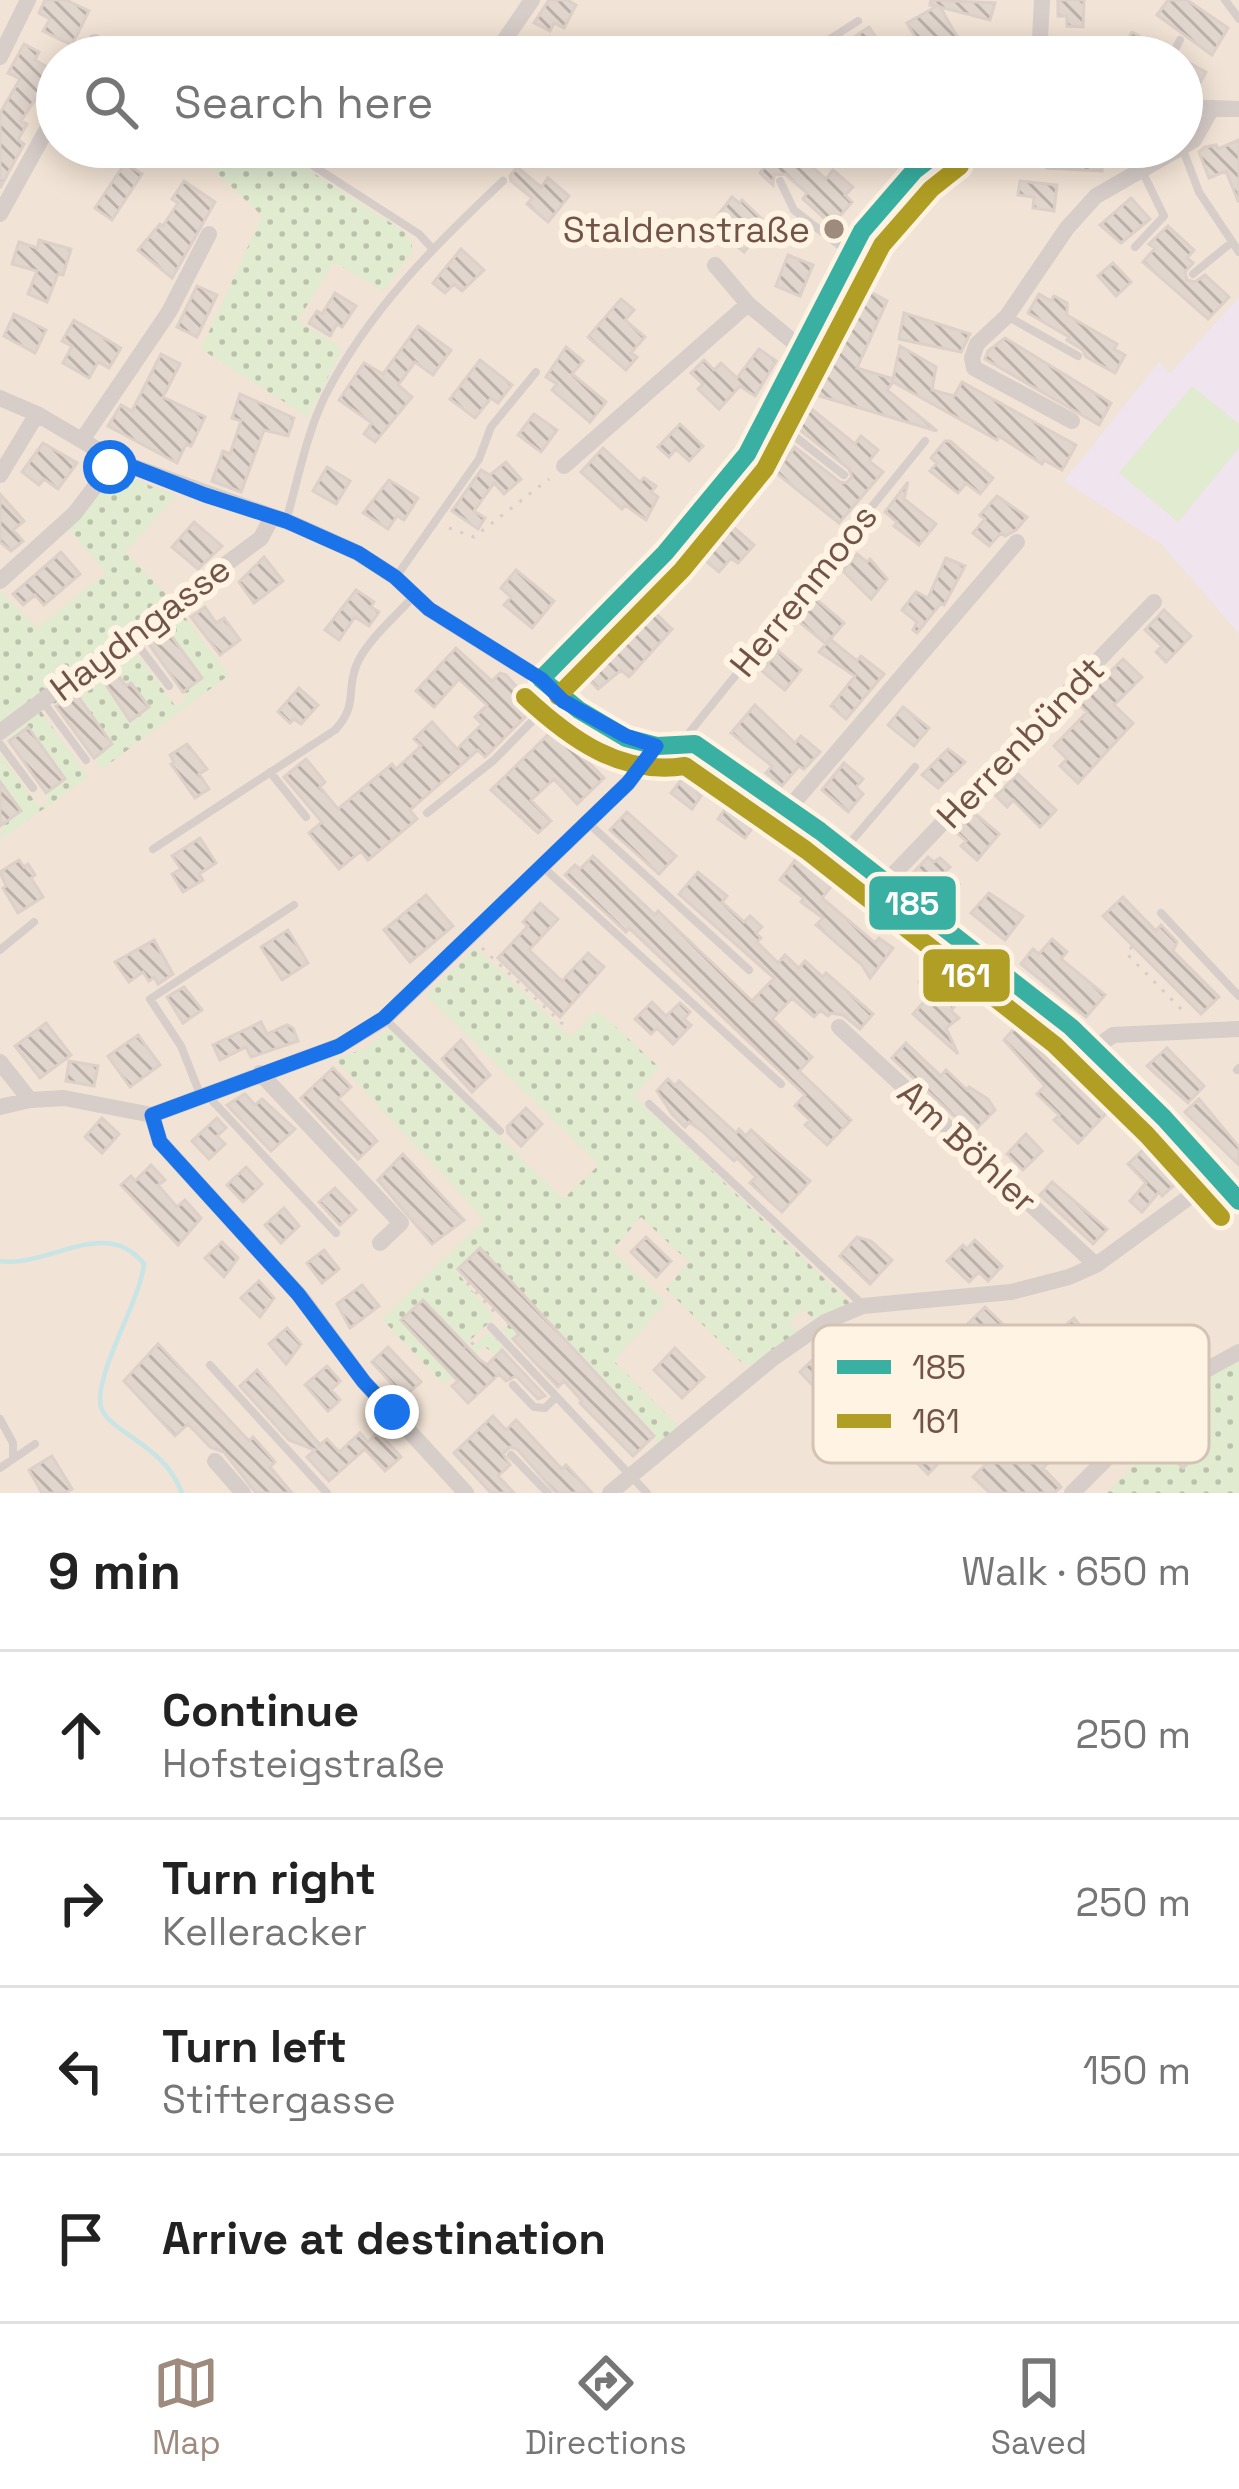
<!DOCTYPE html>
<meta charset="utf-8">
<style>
body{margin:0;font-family:"Space Grotesk",sans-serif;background:#f6f6f6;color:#222}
.stop{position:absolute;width:36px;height:36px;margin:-27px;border:9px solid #1a73e8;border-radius:50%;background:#fff}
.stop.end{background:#1a73e8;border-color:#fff;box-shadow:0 3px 12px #0008}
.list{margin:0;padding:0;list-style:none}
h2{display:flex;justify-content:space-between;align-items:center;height:156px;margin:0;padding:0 48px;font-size:51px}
h2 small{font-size:39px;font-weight:400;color:#767676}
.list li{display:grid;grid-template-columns:78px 1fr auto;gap:36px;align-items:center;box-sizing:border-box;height:168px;padding:0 48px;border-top:3px solid #e0e0e0}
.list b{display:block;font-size:45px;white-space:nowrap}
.list p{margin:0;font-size:39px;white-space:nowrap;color:#767676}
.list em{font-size:39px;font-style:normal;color:#767676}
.icon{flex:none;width:66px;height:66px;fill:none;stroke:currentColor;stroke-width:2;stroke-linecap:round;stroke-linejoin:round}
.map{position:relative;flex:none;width:1239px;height:1493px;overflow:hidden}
.search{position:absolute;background:#fff;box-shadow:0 6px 30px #0003;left:36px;right:36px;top:36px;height:132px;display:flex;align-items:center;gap:30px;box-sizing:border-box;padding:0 42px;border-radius:66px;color:#767676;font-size:45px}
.sheet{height:828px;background:#fff}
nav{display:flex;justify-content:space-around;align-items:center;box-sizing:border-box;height:168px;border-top:3px solid #e0e0e0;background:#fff;font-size:33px;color:#767676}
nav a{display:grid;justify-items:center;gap:6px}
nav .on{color:#9f8a7e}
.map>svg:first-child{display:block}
</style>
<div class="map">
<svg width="1239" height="1493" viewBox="0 0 1239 1493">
<defs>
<pattern id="grass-dots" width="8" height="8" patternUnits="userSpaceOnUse" patternTransform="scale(3)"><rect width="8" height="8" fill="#e1ebd0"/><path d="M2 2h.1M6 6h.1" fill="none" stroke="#bbc1ab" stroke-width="1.8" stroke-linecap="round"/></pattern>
<pattern id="building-back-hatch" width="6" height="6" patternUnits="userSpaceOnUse" patternTransform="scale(3)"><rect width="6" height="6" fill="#e1d6cd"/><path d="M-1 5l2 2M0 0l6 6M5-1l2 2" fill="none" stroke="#bbb0a8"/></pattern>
</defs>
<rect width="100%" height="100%" fill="#f5eee5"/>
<path fill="#f1e3d5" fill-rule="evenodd" d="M0,0H1239V1493H0ZM57,57H1182V147H57Z"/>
<path fill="#f0e4ef" d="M1239,297V634L1161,544L1064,481L1159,362L1170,373Z"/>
<path fill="url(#grass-dots)" d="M190,147H273L402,230L412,241V252L383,291L334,262L298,320L342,349L308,417L201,349L262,216Z
M116,472L176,496L125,552L171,599L0,725V591L37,628L106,573L68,528Z
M178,608L229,675L102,769L94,758L112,744L74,691L54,704L52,701L87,674L96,685L115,671L108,662L130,645L176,707L187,698L183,692L201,678L163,625L144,638L142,635Z
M40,710L88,777L0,840L3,825L21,811L0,786V754L39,807L49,800L47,793L64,780L26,726L7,739L8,734Z
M476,948L571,1037L597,1010L659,1067L634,1096L850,1303L814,1319L803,1309L789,1322L798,1332L752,1366L741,1362L666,1289L689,1262L641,1217L612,1250L666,1302L614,1361L679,1427L659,1444L654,1436L582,1401L572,1390L592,1371L518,1337L511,1340L502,1331L531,1303L480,1249L456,1271L494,1318L465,1345L423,1300L401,1320L447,1369L489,1332L504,1348L495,1355L484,1346L443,1384L382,1319L485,1220L335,1059L367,1048L389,1028L563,1199L599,1165L426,995Z
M1239,1352V1493H1107L1146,1453L1128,1434L1164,1400Z"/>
<path fill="#e1ebd0" d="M1192,386L1239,424V448L1178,522L1119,473Z"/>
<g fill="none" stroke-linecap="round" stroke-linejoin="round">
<path stroke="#c8e4e4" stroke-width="4.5" d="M0,1261C49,1268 106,1215 144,1264C140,1302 93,1376 101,1407C103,1416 112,1422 119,1428C146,1447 170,1461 182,1493"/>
</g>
<path fill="url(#building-back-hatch)" stroke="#ddd0c8" stroke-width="3" d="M45,0H66L89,11L72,45L43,31L50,19L39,13Z
M549,0H567L576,5L564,28L554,23L550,31L534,23Z
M931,0L995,3L990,20L940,7L969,57H927L907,23L937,6L930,5Z
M1058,0H1084L1083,27L1067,26V16H1058Z
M1168,0H1187L1228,28L1212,55L1157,15Z
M869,27L879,42L857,57H824Z
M1132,32L1165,50L1163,57H1126L1130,49L1124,46Z
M24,44L39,52L35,60L54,71L21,121L27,124L18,140L24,144L0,188V113L20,79L8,73Z
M1182,59L1206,72L1195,91L1182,83Z
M1239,140V201H1238L1226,171L1209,178L1199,152L1205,147L1216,145L1218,149Z
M779,147H790L826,179L833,170L853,187L845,195L852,202L832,225L803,199L807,193L785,174L774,175L773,185L760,173Z
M1048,147H1103L1102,171L1047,168Z
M125,163L142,174L112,220L95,208Z
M517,167L541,187L548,178L569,196L548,222L527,204L532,198L511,181L510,176Z
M184,181L215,202L172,278L138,250L160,224L163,226L178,203L172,199Z
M1020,181L1057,185L1054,211L1033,208L1034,197L1018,195Z
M732,197L739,203L742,200L767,224L744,252L730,240L735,233L718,215Z
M1131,198L1150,219L1121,243L1100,225Z
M1168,226L1194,250L1187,258L1193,263L1185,272L1187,280L1195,282L1205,275L1229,297L1208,319L1143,262L1155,248L1149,244Z
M39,240L71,249L63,275L58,274L47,302L28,294L37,271L12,264L19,242L37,248Z
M461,249L484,270L462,291L454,284L445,293L433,283Z
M788,255L813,265L800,296L776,286Z
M1113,263L1131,282L1116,296L1098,276Z
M850,281L887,301L857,368L893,379L900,346L936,367L932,390L954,396L962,382L1076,445L1062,470L1044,460L1042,464L999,436L997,440L893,382L887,390L937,431L806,392Z
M197,286L217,295L197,337L177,327Z
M335,293L356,306L342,327L337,324L330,336L309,323L317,311L322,314Z
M1039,294L1051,301L1054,296L1067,303V315L1117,344L1114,349L1125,355L1115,373L1086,357L1083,350L1067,340L1069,337L1028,313Z
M621,299L634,310L625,320L645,337L631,353L637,357L626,370L588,337Z
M904,313L970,334L961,352L899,339Z
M14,314L46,330L35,353L4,336Z
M74,320L121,348L109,368L98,362L89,378L63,363L72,346L62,341Z
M418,326L451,350L433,375L415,362L398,385L412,397L375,442L364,434L372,423L339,400L364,363L383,374Z
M1005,338L1111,403L1099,425L985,359L988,351Z
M566,347L583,361L572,374L606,402L590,422L552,390L557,384L546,377Z
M759,349L776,361L755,396L740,386L719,409L698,389L703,384L691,373L704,360L714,370L721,363L737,378Z
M161,354L180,364L163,397L205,417L191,446L186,444L177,463L108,426L121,405L132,411Z
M480,360L512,385L498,403L491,398L475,418L450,399Z
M240,394L294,418L288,436L264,430L241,492L212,481L223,451L230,454L241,421L232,418Z
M804,403L855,444L861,436L878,450L869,461L883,472L839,523L775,472L795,447L840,482L846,483L852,477L849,469L790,422Z
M534,414L557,430L541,452L518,435Z
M680,424L703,446L689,461L676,449L669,457L658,447Z
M945,441H950L993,478L980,494L966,483L958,493L930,471L937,463L931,458Z
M43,443L77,463L58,489L44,479L39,485L22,472Z
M603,448L640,482L644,478L656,486L651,492L658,497L646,520L625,505L622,509L581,472Z
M506,462L521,479L504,494L494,483L474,511L485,518L478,529L452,511L481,470L490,475Z
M327,467L350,481L336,504L313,491Z
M389,480L418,498L404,520L397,516L388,529L363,513Z
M908,482L904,499L936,524L919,545L894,526L897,522L885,512Z
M0,494L24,521L13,530L23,541L11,551L0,542Z
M997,496L1027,517L1016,530L1005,536L1001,533L989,546L973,533L985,519L980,515Z
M725,520L754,545L738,563L731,558L719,572L693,550Z
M194,522L222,546L198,569L172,547Z
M61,552L80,574L44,605L35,595L23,605L13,594Z
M857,554L867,562L870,559L887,579L871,599L843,571Z
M264,557L283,581L254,603L239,582Z
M946,558L965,566L944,605L941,603L917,633L913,630L917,622L902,610L916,592L928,598Z
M516,570L554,601L532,628L504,605L511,597L501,588Z
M356,590L374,602L371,607L379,612L369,626L355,617L339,640L325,630Z
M816,599L844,623L826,644L797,620Z
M644,602L672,629L629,677L621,670L598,689L576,667L591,652L594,655Z
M205,607L216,623L224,618L240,640L220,655L191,617Z
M1164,610L1191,636L1166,662L1156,652L1162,646L1145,630Z
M164,626L202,678L183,692L146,640Z
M830,639L857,661L861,656L884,674L846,719L831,706L855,676L819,652Z
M456,648L492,681L500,673L506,675L535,707L485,757L478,750L410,810L417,819L368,860L361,851L339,869L309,833L322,822L284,777L306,759L325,782L320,787L338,809L392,764L396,769L421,746L414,739L432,722L457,749L482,724L475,717L487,705L459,679L434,707L416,691Z
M778,651L801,670L785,690L762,671Z
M1123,659L1142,677L1114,705L1133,723L1078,783L1060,766L1067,759L1054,746L1087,712L1078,704Z
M115,671L126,686L131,683L149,707L130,721L103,680Z
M299,688L318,705L301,724L294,719L290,723L278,712Z
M75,692L112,744L94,758L56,706Z
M755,705L795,743L801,736L820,752L804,769L799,766L782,786L766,773L772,766L731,733Z
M903,707L929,728L914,746L888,725Z
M28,727L65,779L46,793L9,741Z
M555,728L604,778L577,804L554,779L531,800L551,821L538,833L491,790Z
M187,744L207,769L199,774L209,789L195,798L171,764L174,762L170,755Z
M948,749L965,762L938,788L922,775Z
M844,763L863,779L856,787L863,794L848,812L822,790Z
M1018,774L1056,810L1040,827L1013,800L1007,807L996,796Z
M685,775L702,787L697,793L701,796L692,809L671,793Z
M0,782L21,811L0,826Z
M741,801L761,816L745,838L718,819L729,804L736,809Z
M972,811L999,834L977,860L961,846L966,841L955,831Z
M627,812L676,856L659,874L610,830Z
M200,838L216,863L199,874L203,880L183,892L172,874L181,869L172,856Z
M805,847L823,860L814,871L832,885L822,898L875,943L879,938L893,948L870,978L862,965L816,925L823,918L801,902L804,898L780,880Z
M593,856L655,915L658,911L752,1001L774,978L679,894L698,872L727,896L722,902L744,922L750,916L762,927L756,933L761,938L757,942L778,963L785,955L799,968L805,961L823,977L826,973L873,1014L860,1029L843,1015L831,1013L828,1016L820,1010L814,1017L792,998L772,1019L812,1057L799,1071L851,1120L827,1145L805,1125L810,1120L795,1106L805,1095L629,928L626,932L565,875L575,865L580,869Z
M928,857L934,862L940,858L950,867L945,872L959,884L943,902L910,876Z
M19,860L24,867L28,864L35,875L31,878L43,897L18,913L3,888L6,886L0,872Z
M989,893L1023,916L1005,940L971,913Z
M426,895L453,926L410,962L384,930Z
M1123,897L1156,931L1161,925L1177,942L1173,951L1219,997L1201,1014L1103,916Z
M540,903L558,919L529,950L562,981L588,953L604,967L560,1017L498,958L528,926L523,922Z
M288,930L308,963L282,980L261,947Z
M1052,939L1067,952L1061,959L1105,995L1086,1017L1021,964L1033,949L1039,954Z
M154,940L173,974L158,984L154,977L149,981L143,972L129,982L115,962Z
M943,948L978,974L951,1011L959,1018L946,1028L958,1054L913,1014L933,992L919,982Z
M184,987L202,1010L183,1023L167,997Z
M652,1002L666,1016L680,1003L690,1012L684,1019L691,1025L673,1044L657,1028L651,1034L635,1019Z
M1022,1020L1040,1037L1033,1045L1054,1066L1064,1056L1115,1104L1078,1143L1054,1120L1059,1115L1037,1094L1045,1086L1004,1040Z
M261,1022L267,1034L287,1025L293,1028L298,1041L251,1057L246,1047L220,1060L213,1045Z
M46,1023L71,1055L40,1078L15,1046Z
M138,1035L160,1065L130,1087L108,1056Z
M461,1040L490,1075L472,1092L442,1059Z
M906,1043L941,1076L946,1070L967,1090L969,1087L988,1099L995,1110L972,1133L892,1058Z
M1167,1048L1204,1086L1188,1103L1147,1066Z
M69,1061L98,1066L94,1086L66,1081Z
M333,1068L351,1087L338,1099L377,1141L358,1159L301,1098Z
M668,1079L675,1086L679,1081L736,1133L739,1129L746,1136L751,1130L810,1181L782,1212L750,1183L756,1177L737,1158L734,1161L702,1131L689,1122L685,1127L672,1114L657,1091Z
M245,1094L255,1105L262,1099L295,1129L271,1151L227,1105Z
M1199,1099L1239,1147V1165L1185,1112Z
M526,1108L542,1124L521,1146L508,1133L507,1127Z
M102,1118L119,1134L102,1153L85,1137Z
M217,1118L226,1128L217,1136L225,1144L209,1159L192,1141Z
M1026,1134L1042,1151L1023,1170L1007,1154Z
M1158,1136L1190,1171L1162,1196L1159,1192L1142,1212L1130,1201L1146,1183L1128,1164Z
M403,1154L464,1220L432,1244L378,1180Z
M151,1165L165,1180L158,1185L177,1207L185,1200L201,1218L178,1245L121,1185L131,1176L135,1181Z
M246,1167L262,1184L243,1202L227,1185Z
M1052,1182L1107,1229L1093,1244L1040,1195Z
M335,1188L356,1210L340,1225L319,1202Z
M284,1208L299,1226L281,1243L265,1225Z
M646,1237L671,1261L656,1277L631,1252Z
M857,1237L871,1241L892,1260L870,1284L840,1256Z
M975,1240L1002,1266L988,1281L979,1272L969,1282L947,1261L963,1245L967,1249Z
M222,1242L238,1258L224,1277L205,1258Z
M480,1248L654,1436L633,1456L580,1403L582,1401L564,1381L558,1387L513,1339L519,1334L458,1269Z
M324,1250L339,1269L322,1283L307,1263Z
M259,1281L274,1298L260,1317L241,1298Z
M362,1285L379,1306L350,1328L337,1304Z
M423,1300L480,1360L487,1365L502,1350L545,1396L538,1399L516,1376L506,1381L499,1374L468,1403L452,1386L458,1381L401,1320Z
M985,1307L1087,1405L1083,1408L1098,1423L1068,1453L1063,1448L1043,1468L1061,1487L1054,1493H990L973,1477L990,1460L965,1435L1001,1398L946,1345Z
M1074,1318L1093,1341L1075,1355L1056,1333Z
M287,1328L301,1344L286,1364L269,1344Z
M844,1329L889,1375L844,1418L800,1372Z
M158,1344L249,1441L253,1437L275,1462L270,1467L292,1493H256L224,1452L210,1447L188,1424L175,1436L124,1381Z
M388,1347L421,1382L404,1397L372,1362Z
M675,1348L704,1377L682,1398L654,1370Z
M327,1366L340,1381L331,1390L340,1400L328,1411L305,1385Z
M257,1370L320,1445L327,1439L339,1452L360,1433L368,1442L378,1432L401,1457L385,1471L365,1449L329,1481L307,1457L315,1450L289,1440L240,1386Z
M493,1416L506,1430L516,1420L562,1469L566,1465L592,1493H556L517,1449L510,1447L503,1454L510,1465L498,1476L514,1493H491L454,1453Z
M940,1420L961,1440L928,1474L903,1449L923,1428L928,1433Z
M1179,1423L1204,1447L1183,1468L1159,1444Z
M52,1456L72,1489L65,1493H42L29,1470Z"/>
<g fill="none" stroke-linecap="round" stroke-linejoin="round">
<path stroke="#d7cdc8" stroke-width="3" stroke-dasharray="3 9" stroke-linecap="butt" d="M449,528L474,537L549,479
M1132,947L1126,953L1184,1012L1187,1009
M482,948L568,1029
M467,1283L498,1316
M463,1347L466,1350L479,1337"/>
<path stroke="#d7cdc9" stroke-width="8" d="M1225,0L1239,19
M814,57V49L858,21
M1007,57L1003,47L1038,54
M1171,57L1180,40
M284,147L419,234L431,247
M1183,150L1199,192L1239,252
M780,181L794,210L848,252
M1135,247L1164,216L1142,171
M1193,274L1232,242
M1007,316L1078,356
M770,417L844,475
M286,521C298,480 306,435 325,396C369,310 434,246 503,181
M396,577L479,459L491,427L536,372
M130,635L169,686
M44,703L86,760
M685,738L925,441
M0,744L33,788
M270,772L306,817
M427,813L494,760L555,698
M587,822L749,970
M153,849L335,730C358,705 346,693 356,666C366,641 395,617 413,597
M843,851L915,767
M543,867L781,1084
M1161,913L1239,996
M0,950L34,922
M385,1019L500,1131
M1237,1070L1239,1068
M200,1094L181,1046L150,999L294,905
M206,1094L336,1233
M649,1104L862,1304
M491,1327L647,1493
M210,1365L327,1493
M513,1385L534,1407L545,1408L556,1397
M0,1419L13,1443V1459
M511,1455L548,1493
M0,1468L35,1444"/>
<path stroke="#d7cdc9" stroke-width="16" d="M0,57L28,0
M87,57L95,42
M493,57L532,0
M1039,57L1042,0
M1182,107L1239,109
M894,147L914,171
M0,214L57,111
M715,265L748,304L803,350
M0,398L37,414L115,460L294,524L358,553L395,577L429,609L541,679L563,701L584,715L634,740L656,746L684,740L695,744L738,771L1095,1048L1239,1201
M1072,421L974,368L972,358L977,344L1007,316L1067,228L1096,196L1194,140L1212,108
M82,440L169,312L209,234
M564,466L748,304
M0,475L37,414
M0,581L75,513L115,460
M541,679L665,553L747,454L862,231L914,171L945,147
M0,732L261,538L272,517
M789,808L1017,542
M885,883L1154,602
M839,1027L1096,1265
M1095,1048L1113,1035L1239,1029
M0,1062L30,1100
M260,1073L401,1223L380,1243
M0,1107L30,1100L64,1098L152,1115L339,1046L384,1019L628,783L656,746
M152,1115L160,1142L302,1298L364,1382L466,1493
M215,1461L243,1493
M610,1493L772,1359L825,1322L863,1306L1011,1292L1069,1277L1096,1265L1218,1176
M1072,1493L1184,1382L1239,1352"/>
<g stroke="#fff3e4" stroke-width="27">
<path id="bus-1" d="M541,679L579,710L626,738L657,746L695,744L820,831L1071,1027L1164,1118L1239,1201
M541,679L665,553L747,454L862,231L914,171L945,147"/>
</g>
<g stroke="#fff3e4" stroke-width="27">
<path id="bus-2" d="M558,696L682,570L765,469L882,245L931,189L960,166
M525,697C570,739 621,776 685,766L806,850L1055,1045L1147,1135L1221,1217"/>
</g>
<use href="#bus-1" stroke="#39b0a1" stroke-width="18"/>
<use href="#bus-2" stroke="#b19e24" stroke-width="18"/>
</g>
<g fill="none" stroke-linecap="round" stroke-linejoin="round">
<path stroke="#1a73e8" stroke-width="15" d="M110,467L115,460L205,495L286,521L358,553L395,577L429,609L541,679L563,701L626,736L656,746L628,783L384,1018L339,1046L152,1115L160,1142L298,1294L364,1382L392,1412"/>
</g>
<circle fill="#9f8a7e" stroke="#fff3e4" stroke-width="4.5" cx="834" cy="229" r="12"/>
<g text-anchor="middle" stroke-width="12" stroke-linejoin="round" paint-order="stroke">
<g font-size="36" fill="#715447" stroke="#fff3e4" text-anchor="end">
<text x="810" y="242">Staldenstraße</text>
</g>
<g font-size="36" fill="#715447" stroke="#fff3e4">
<text transform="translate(803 590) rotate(-51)" y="13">Herrenmoos</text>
<text transform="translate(140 628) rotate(-37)" y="13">Haydngasse</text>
<text transform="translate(1020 742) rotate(-46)" y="13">Herrenbündt</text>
<text transform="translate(968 1146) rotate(43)" y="13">Am Böhler</text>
</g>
</g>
<rect x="813" y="1325" width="396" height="138" rx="18" fill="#fff3e4" stroke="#d4c3b5" stroke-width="3"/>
<rect x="837" y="1360" width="54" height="14" fill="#39b0a1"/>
<rect x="837" y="1414" width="54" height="14" fill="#b19e24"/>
<g font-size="33" fill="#715447">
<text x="912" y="1379">185</text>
<text x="912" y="1433">161</text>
</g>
<g stroke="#fff3e4" stroke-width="4.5">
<rect x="867" y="874" width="91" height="58" rx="12" fill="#39b0a1"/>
<rect x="921" y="947" width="91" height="57" rx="12" fill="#b19e24"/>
</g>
<g font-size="33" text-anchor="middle" font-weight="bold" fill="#fff">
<text x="912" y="915">185</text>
<text x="966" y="987">161</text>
</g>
</svg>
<div class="stop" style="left:110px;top:467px"></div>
<div class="stop end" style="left:392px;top:1412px"></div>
<div class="search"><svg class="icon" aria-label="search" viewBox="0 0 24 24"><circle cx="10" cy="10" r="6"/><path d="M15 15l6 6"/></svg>Search here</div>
</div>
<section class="sheet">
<h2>9 min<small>Walk · 650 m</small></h2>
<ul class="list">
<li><svg class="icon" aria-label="ahead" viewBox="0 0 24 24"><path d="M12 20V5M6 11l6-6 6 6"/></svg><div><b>Continue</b><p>Hofsteigstraße</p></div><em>250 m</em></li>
<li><svg class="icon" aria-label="right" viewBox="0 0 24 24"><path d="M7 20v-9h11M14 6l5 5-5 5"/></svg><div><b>Turn right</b><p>Kelleracker</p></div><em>250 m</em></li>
<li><svg class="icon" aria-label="left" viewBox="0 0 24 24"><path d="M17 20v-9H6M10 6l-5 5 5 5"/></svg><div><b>Turn left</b><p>Stiftergasse</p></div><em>150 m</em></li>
<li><svg class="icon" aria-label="arrive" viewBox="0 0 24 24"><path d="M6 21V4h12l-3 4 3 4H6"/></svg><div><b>Arrive at destination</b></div></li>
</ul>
</section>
<nav>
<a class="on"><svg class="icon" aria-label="map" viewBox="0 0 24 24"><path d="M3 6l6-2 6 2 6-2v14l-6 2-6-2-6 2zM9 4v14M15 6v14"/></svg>Map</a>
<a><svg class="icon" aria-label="directions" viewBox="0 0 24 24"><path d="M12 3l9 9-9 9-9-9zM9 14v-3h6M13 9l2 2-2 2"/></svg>Directions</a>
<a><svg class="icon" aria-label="saved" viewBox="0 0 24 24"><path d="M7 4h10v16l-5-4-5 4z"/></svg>Saved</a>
</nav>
